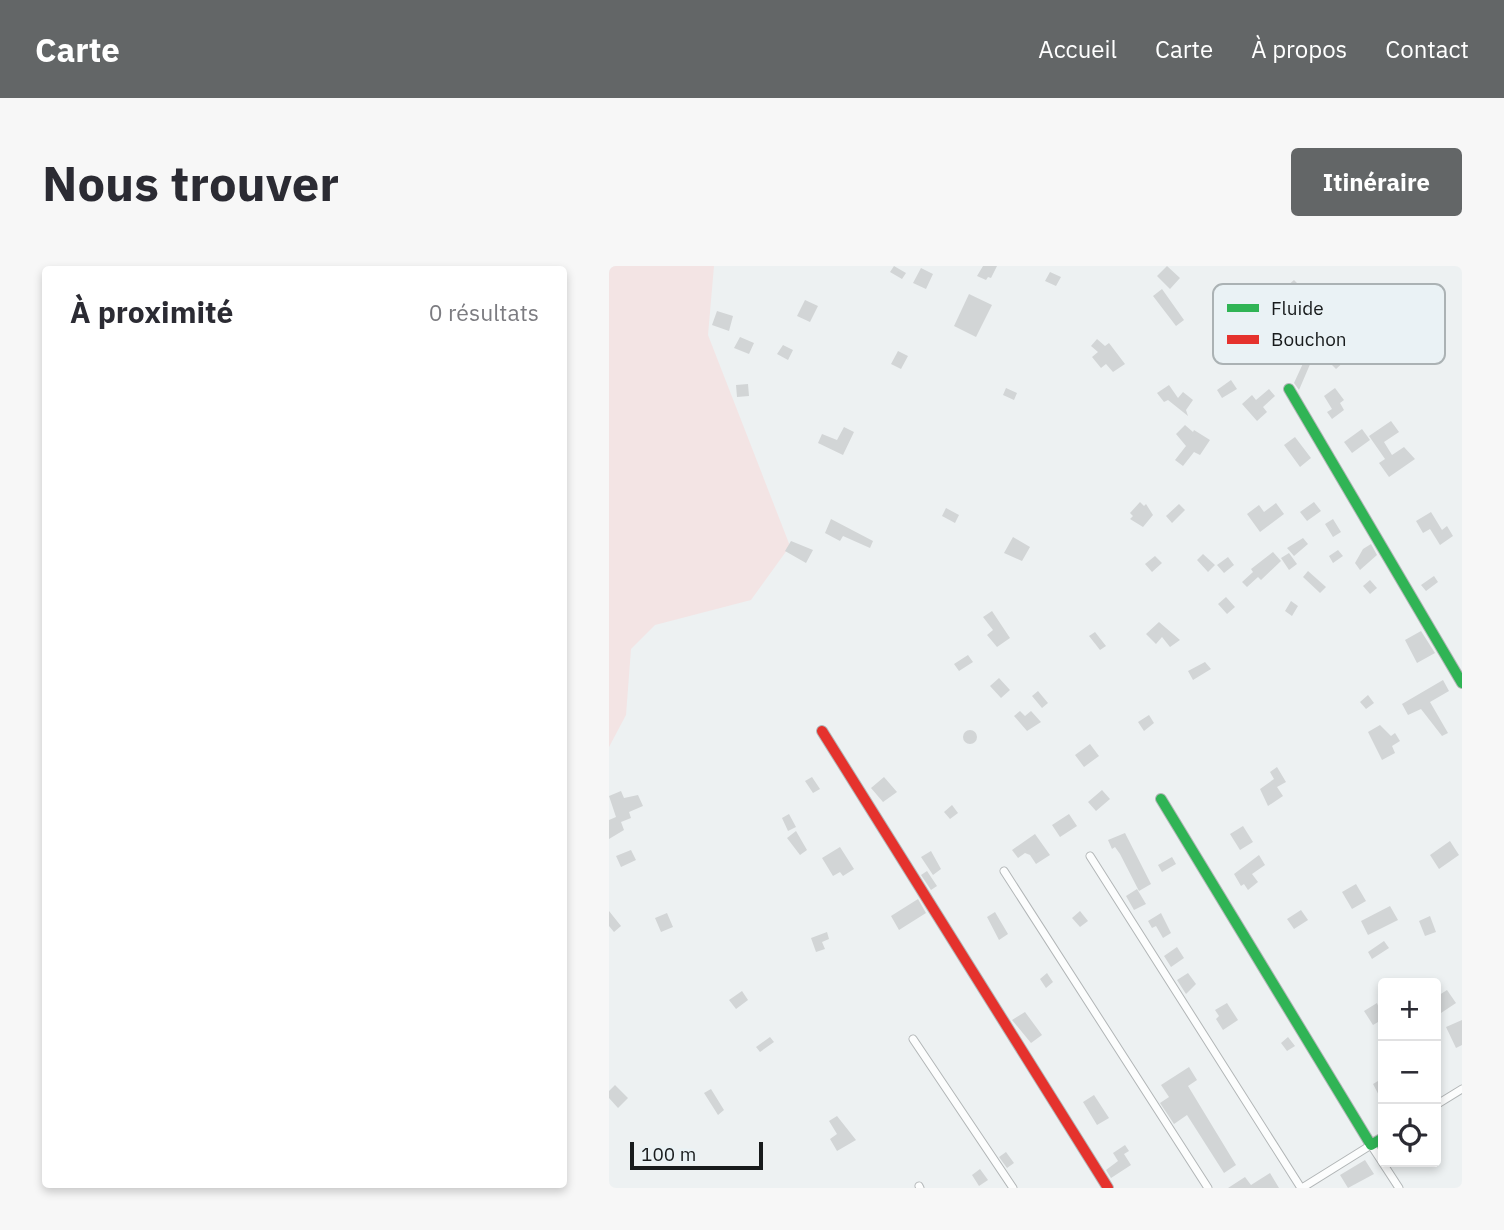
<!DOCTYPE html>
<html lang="fr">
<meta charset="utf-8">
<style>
body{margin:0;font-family:"IBM Plex Sans",sans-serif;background:#f7f7f7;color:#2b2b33}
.controls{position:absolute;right:21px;bottom:21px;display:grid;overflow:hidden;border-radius:7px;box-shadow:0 4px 10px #0003}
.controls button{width:63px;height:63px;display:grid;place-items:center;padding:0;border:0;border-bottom:2px solid #e1e1e2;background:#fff;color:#2b2b33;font:35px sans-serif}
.scale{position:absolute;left:21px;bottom:18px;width:133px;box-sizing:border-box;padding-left:7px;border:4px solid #181b1c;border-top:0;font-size:19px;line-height:24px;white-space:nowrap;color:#181b1c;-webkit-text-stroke:5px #eaf2f5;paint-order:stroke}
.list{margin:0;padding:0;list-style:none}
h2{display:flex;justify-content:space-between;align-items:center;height:91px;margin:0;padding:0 28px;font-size:30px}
h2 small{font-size:23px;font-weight:400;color:#7c7c81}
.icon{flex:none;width:38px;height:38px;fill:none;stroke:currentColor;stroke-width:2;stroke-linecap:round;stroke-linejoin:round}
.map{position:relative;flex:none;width:853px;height:922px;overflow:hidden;border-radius:7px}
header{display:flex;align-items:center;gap:42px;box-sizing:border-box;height:98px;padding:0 35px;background:#636667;color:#fff}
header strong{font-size:33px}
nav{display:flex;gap:38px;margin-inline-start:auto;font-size:24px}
.intro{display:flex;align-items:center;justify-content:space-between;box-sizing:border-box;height:168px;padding:0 42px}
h1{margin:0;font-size:49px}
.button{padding:18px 32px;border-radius:7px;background:#636667;color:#fff;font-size:24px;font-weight:700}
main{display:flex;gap:42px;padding:0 42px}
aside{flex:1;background:#fff;border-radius:7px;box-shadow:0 4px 10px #0003}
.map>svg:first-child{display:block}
</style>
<header>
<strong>Carte</strong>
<nav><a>Accueil</a><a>Carte</a><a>À propos</a><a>Contact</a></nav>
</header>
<div class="intro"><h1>Nous trouver</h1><a class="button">Itinéraire</a></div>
<main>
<aside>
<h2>À proximité<small>0 résultats</small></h2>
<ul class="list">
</ul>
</aside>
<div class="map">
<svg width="853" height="922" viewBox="0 0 853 922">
<rect width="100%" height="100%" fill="#edf1f2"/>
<path fill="#f3e4e4" d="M0,0H105L99,69L181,280L142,334L46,359L22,383L17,449L0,481Z"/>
<path fill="#d2d5d6" d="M285,0L297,7L293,13L281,6Z
M374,0H388L382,12L379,11L377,14L368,10Z
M558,0L571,12L561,23L548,10Z
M312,2L324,8L317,23L304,17Z
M441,6L452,11L447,20L436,15Z
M685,14L690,19L675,33L670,27Z
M553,23L575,54L567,60L544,30Z
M360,28L383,39L367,71L345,60Z
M196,34L209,40L201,56L188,50Z
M108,45L124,50L120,65L103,59Z
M131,71L145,77L140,88L125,82Z
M488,73L496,80L500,77L516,98L504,106L497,98L492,102L483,91L489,86L482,80Z
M174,79L184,84L179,94L168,88Z
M289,85L299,90L292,103L282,98Z
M730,86L737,94L727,103L719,95Z
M696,93L702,96L690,124L685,117Z
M622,114L628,123L613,132L608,124Z
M139,118L140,130L128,131L127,119Z
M560,119L569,132L574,126L584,134L577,144L579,150L559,134L555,136L548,127Z
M397,122L408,127L405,134L394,129Z
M726,122L735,134L731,137L735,144L723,153L718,146L723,143L715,130Z
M660,123L666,130L654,141L658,146L648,155L633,138L643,129L647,134Z
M782,155L790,166L775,176L783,189L795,181L806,193L780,211L770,197L776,193L760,170Z
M576,159L584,166L585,164L601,174L591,189L585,186L574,200L566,194L577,180L567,168Z
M235,161L245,166L234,189L209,177L213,168L228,174Z
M753,163L761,174L743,187L735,176Z
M686,171L702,192L691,201L675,179Z
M531,236L535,240L537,238L544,249L534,261L521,253L524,250L521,247Z
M705,236L712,245L698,255L691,246Z
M667,237L675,248L651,266L638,248L650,239L655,246Z
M570,238L576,244L563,257L557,250Z
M337,242L350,249L346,257L333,250Z
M822,246L833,264L838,260L844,270L831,279L821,263L814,267L807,255Z
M222,253L264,275L261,282L234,270L231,275L216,267Z
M724,253L732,266L724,271L716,258Z
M404,271L421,281L413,295L395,287Z
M694,272L699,278L685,290L678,282Z
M182,275L204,284L197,297L176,285Z
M762,278L768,289L751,304L746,297L754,283Z
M729,284L734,290L724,297L720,290Z
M664,286L672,295L652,314L649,311L638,321L633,316L644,306L642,303Z
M680,287L688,298L680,304L672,292Z
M594,288L606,299L599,306L588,294Z
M546,290L553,297L543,306L536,298Z
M619,291L625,299L615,307L608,299Z
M699,305L717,321L711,327L694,311Z
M825,310L829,316L817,325L812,319Z
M761,314L768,322L761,328L754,320Z
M617,331L626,341L618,348L609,338Z
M682,335L689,340L683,350L676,345Z
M383,345L401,372L388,381L378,369L384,364L374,351Z
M550,356L571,374L561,381L553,371L547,378L537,368Z
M812,365L826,387L808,397L796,374Z
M486,366L497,380L491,384L480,370Z
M359,389L364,396L350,405L345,398Z
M596,396L602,403L584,414L579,405Z
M390,412L401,424L392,432L381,420Z
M834,414L840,425L821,436L839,467L833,470L812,443L799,449L793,438Z
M429,425L439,437L433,442L423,430Z
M759,429L765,437L757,443L751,436Z
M411,445L416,450L422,445L432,456L418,465L405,450Z
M540,449L545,457L535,465L529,456Z
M771,459L782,470L786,467L791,475L783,480L786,487L773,494L759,466Z
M354 471a7 7 0 1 1 14 0a7 7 0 1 1-14 0Z
M481,478L490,490L475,501L466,489Z
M668,501L677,516L668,521L674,530L659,540L651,523L665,513L661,506Z
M203,511L211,523L204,527L196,515Z
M275,511L288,526L274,536L262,522Z
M493,524L501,533L487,545L479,536Z
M12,525L15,532L29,529L34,540L20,546L22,552L12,556L15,564L0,573V554L7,551L0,530Z
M343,539L349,547L341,553L335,546Z
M180,548L187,561L179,565L173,552Z
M460,548L468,560L451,571L443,559Z
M634,560L644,576L631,584L621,568Z
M187,565L198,584L191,589L178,572Z
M516,567L542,618L530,625L511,588L506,581L503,583L499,574Z
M426,568L441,589L427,598L421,589L416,587L409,592L403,584Z
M841,575L850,589L830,603L821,589Z
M231,581L245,603L234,610L231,606L224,610L213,592Z
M22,584L27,594L12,601L7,590Z
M322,585L332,603L324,609L312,591Z
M650,589L656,599L643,608L649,616L639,624L635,618L632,620L625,608Z
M563,591L567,598L553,606L549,599Z
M318,605L328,620L322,624L312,609Z
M747,618L757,635L743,643L733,626Z
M528,623L537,638L525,644L517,630Z
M309,633L317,647L290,664L282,650Z
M781,640L789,654L759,669L752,655Z
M692,644L699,654L685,663L678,653Z
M0,645L12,660L5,666L0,660Z
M471,645L479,655L471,661L463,652Z
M386,646L399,668L390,674L378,651Z
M58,647L64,661L52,666L46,652Z
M552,647L562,667L554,672L547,660L543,662L539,655Z
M821,650L827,666L816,670L810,655Z
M218,666L220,673L213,676L216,683L207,686L202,672Z
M775,675L780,682L763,693L759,686Z
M568,681L575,692L562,701L555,690Z
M438,707L444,716L437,722L431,713Z
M579,707L587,718L577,728L568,714Z
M838,724L847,737L829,749L827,731Z
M133,725L139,734L127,743L120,734Z
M618,737L629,754L614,764L607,753L610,750L606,744Z
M768,737L774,753L764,759L755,745Z
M416,746L433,769L422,777L403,754Z
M853,754V779L847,782L837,761Z
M161,771L165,776L151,786L147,781Z
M679,771L686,780L678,785L672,777Z
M580,801L588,814L579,820L627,899L615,907L578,849L565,858L551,837L560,831L552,819Z
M774,812V837L764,818Z
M6,819L19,832L9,842L0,832V825Z
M102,823L115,844L109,849L95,827Z
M485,829L500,852L488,859L474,836Z
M228,850L247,874L228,885L221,873L228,868L220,855Z
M516,879L520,885L515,888L522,899L502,912L497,904L509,895L504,887Z
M397,886L405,897L398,902L390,891Z
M756,894L765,908L739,922L731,909Z
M371,903L379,914L370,920L363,909Z
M661,907L670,922H619L636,911L642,919Z"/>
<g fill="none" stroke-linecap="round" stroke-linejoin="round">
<g stroke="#b2b6b7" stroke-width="9">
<path id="street" d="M481,590L692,922
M395,605L599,922
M304,773L404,922
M827,839L853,823
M310,920L311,922
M693,922L762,879L790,922"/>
</g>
<g stroke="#b2b6b7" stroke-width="12">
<path id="fast" d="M680,123L853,417
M552,533L762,879L774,872"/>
</g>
<g stroke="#b2b6b7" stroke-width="12">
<path id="jam" d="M213,465L499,922"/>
</g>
<use href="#street" stroke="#fcfdfd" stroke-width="7"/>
<use href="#fast" stroke="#30b455" stroke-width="10"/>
<use href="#jam" stroke="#e5322d" stroke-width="10"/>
</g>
<rect x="604" y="18" width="232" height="80" rx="10" fill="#eaf2f5" stroke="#abb2b4" stroke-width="2"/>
<rect x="618" y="38" width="32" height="8" fill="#30b455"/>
<rect x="618" y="69" width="32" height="9" fill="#e5322d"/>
<g font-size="19" fill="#181b1c">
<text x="662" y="49">Fluide</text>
<text x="662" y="80">Bouchon</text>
</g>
</svg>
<div class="controls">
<button>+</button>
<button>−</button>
<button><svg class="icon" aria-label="locate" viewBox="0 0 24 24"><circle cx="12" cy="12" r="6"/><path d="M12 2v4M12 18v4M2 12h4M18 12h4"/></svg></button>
</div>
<div class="scale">100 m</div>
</div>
</main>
